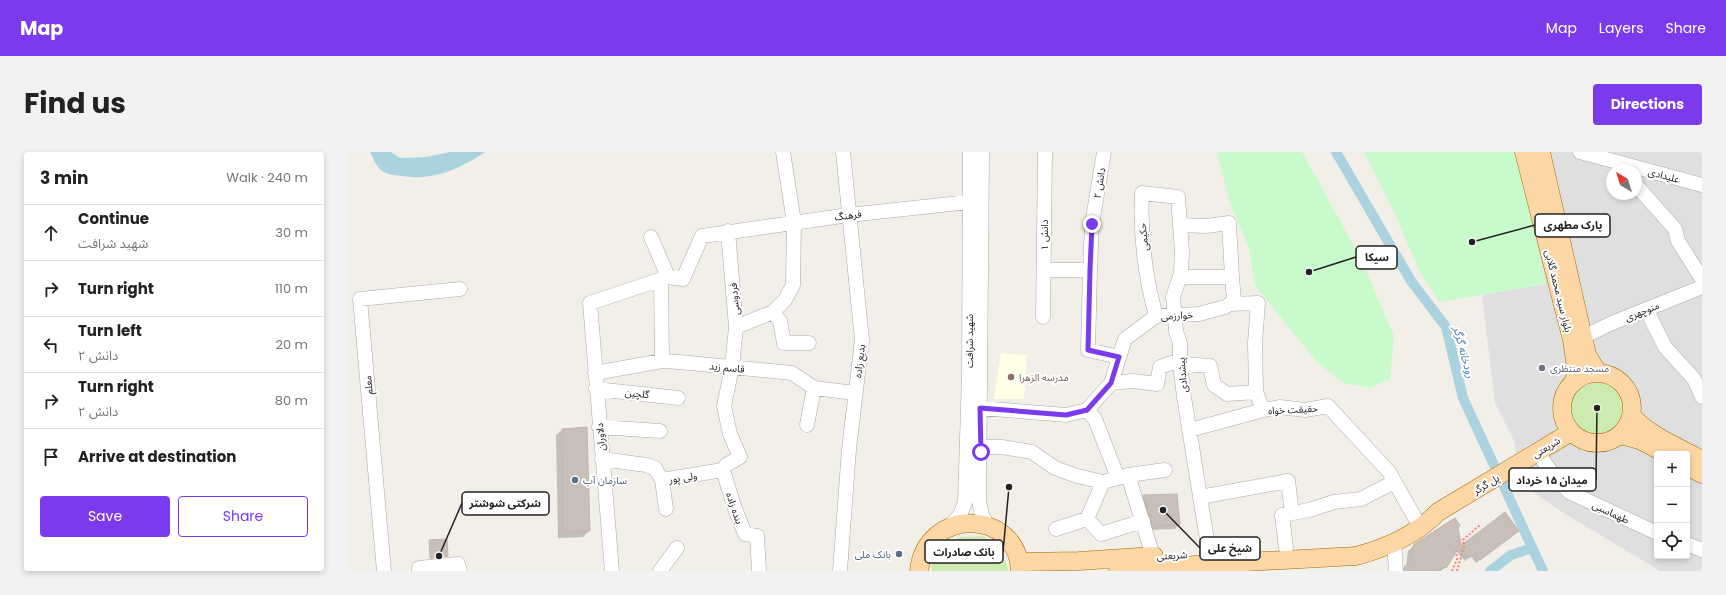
<!DOCTYPE html>
<meta charset="utf-8">
<style>
body{margin:0;font-family:Poppins,"Noto Sans Arabic",sans-serif;background:#f2f2f2;color:#222}
.controls{position:absolute;right:12px;bottom:12px;display:grid;overflow:hidden;border-radius:4px;box-shadow:0 2px 6px #0003}
.controls button{width:36px;height:36px;display:grid;place-items:center;padding:0;border:0;border-bottom:1px solid #e0e0e0;background:#fff;color:#222;font:20px sans-serif}
.compass{position:absolute;left:1258px;top:12px;width:36px;height:36px;border-radius:50%;background:#fff;box-shadow:0 2px 6px #0003;rotate:322deg}
.stop{position:absolute;width:12px;height:12px;margin:-9px;border:3px solid #7c3aed;border-radius:50%;background:#fff}
.stop.end{background:#7c3aed;border-color:#fff;box-shadow:0 1px 4px #0008}
.list{margin:0;padding:0;list-style:none}
h2{display:flex;justify-content:space-between;align-items:center;height:52px;margin:0;padding:0 16px;font-size:17px}
h2 small{font-size:13px;font-weight:400;color:#767676}
.list li{display:grid;grid-template-columns:26px 1fr auto;gap:12px;align-items:center;box-sizing:border-box;height:56px;padding:0 16px;border-top:1px solid #e0e0e0}
.list b{display:block;font-size:15px;white-space:nowrap}
.list p{margin:0;font-size:13px;white-space:nowrap;color:#767676}
.list em{font-size:13px;font-style:normal;color:#767676}
.actions{display:flex;gap:8px;padding:12px 16px}
.actions a{flex:1;padding:9px 0;border:1px solid #7c3aed;border-radius:4px;text-align:center;font-size:14px;color:#7c3aed}
.actions .main{background:#7c3aed;color:#fff}
.icon{flex:none;width:22px;height:22px;fill:none;stroke:currentColor;stroke-width:2;stroke-linecap:round;stroke-linejoin:round}
.map{position:relative;flex:none;width:1354px;height:419px;overflow:hidden;border-radius:4px}
header{display:flex;align-items:center;gap:24px;box-sizing:border-box;height:56px;padding:0 20px;background:#7c3aed;color:#fff}
header strong{font-size:19px}
nav{display:flex;gap:22px;margin-inline-start:auto;font-size:14px}
.intro{display:flex;align-items:center;justify-content:space-between;box-sizing:border-box;height:96px;padding:0 24px}
h1{margin:0;font-size:28px}
.button{padding:10px 18px;border-radius:4px;background:#7c3aed;color:#fff;font-size:14px;font-weight:700}
main{display:flex;gap:24px;padding:0 24px}
aside{flex:1;background:#fff;border-radius:4px;box-shadow:0 2px 6px #0003}
.map>svg:first-child{display:block}
</style>
<header>
<strong>Map</strong>
<nav><a>Map</a><a>Layers</a><a>Share</a></nav>
</header>
<div class="intro"><h1>Find us</h1><a class="button">Directions</a></div>
<main>
<aside>
<h2>3 min<small>Walk · 240 m</small></h2>
<ul class="list">
<li><svg class="icon" aria-label="ahead" viewBox="0 0 24 24"><path d="M12 20V5M6 11l6-6 6 6"/></svg><div><b>Continue</b><p>شهید شرافت</p></div><em>30 m</em></li>
<li><svg class="icon" aria-label="right" viewBox="0 0 24 24"><path d="M7 20v-9h11M14 6l5 5-5 5"/></svg><div><b>Turn right</b></div><em>110 m</em></li>
<li><svg class="icon" aria-label="left" viewBox="0 0 24 24"><path d="M17 20v-9H6M10 6l-5 5 5 5"/></svg><div><b>Turn left</b><p>دانش ۲</p></div><em>20 m</em></li>
<li><svg class="icon" aria-label="right" viewBox="0 0 24 24"><path d="M7 20v-9h11M14 6l5 5-5 5"/></svg><div><b>Turn right</b><p>دانش ۲</p></div><em>80 m</em></li>
<li><svg class="icon" aria-label="arrive" viewBox="0 0 24 24"><path d="M6 21V4h12l-3 4 3 4H6"/></svg><div><b>Arrive at destination</b></div></li>
</ul>
<div class="actions"><a class="main">Save</a><a>Share</a></div>
</aside>
<div class="map">
<svg width="1354" height="419" viewBox="0 0 1354 419">
<rect width="100%" height="100%" fill="#f2efe9"/>
<path fill="#e0dfdf" fill-rule="evenodd" d="M1168,0H1354V419H1312L1214,360L1169,329L1167,291L1147,251L1134,143L1198,132ZM1264,18H1288V42H1264ZM1309,302H1339V404H1309Z"/>
<path fill="#ffffe5" d="M653,201L679,203L676,247H646Z"/>
<path fill="#cdebb0" d="M1222 256a28 28 0 1 1 56 0a28 28 0 1 1-56 0Z
M636,384L658,410L660,419H584L583,414L595,393L613,385Z"/>
<path fill="#c8facc" d="M869,0H954L1012,105L1046,184L1042,227L1021,236L996,231L970,211L907,134L901,96L883,54Z
M1016,0H1168L1198,132L1092,150L1073,122L1045,58Z"/>
<path fill="#aad3df" d="M22,0H43L52,6L79,5L102,0H137C112,17 85,29 54,24C47,23 39,23 33,18C28,14 25,6 22,0Z"/>
<path fill="#0003" d="M238,276L241,379L235,385L210,386L208,283L214,278Z
M796,344L831,372L827,377L800,378L792,348Z
M1166,382L1128,411L1123,404L1117,409L1108,399L1112,396Z
M82,389L99,404L82,407Z
M1066,393L1098,414L1093,419H1053L1058,415L1060,399Z"/>
<g fill="none" stroke-linecap="round" stroke-linejoin="round">
<path stroke="#aad3df" stroke-width="10" d="M988,0L1063,129L1098,175L1115,246L1195,419
M1142,419L1163,403L1184,396"/>
</g>
<path fill="#c7bfb8" stroke="#c4b6ab" d="M239,275L242,379L215,381L214,277Z
M829,342L832,373L805,374L795,343Z
M1157,360L1171,379L1132,408L1127,402L1121,406L1111,395Z
M1107,366L1112,373L1110,376L1113,392L1099,415L1087,419H1056V415L1063,408L1066,392Z
M99,387L100,404L82,406L81,388Z"/>
<g fill="none" stroke-linecap="round" stroke-linejoin="round">
<g stroke="#a9a9a9" stroke-width="15">
<path id="minor" d="M634,0L631,349L634,363L640,374
M756,0L744,72L742,118L740,198L771,205
M1232,0L1354,33
M1288,33L1327,77L1330,89L1354,127
M832,73L858,74L881,71L884,125
M303,85L320,125
M696,118H742
M313,128L314,209
M883,152L910,151L907,191L908,240
M1298,157L1317,195L1346,227L1354,245
M425,160L432,169L436,191H461
M808,164C797,124 792,82 794,41L830,45L834,100L833,121L825,145L828,179L832,191V211L836,245L859,388V401
M695,165L697,0
M388,175L425,160L437,148L445,133L446,70L435,0
M1235,185L1264,171L1354,135
M247,221L314,209L331,210L444,221L466,236L507,241
M763,231L785,229L809,232L812,215L823,211L862,214L866,233L879,242L908,240L915,258
M248,237L330,246
M632,256L718,263L739,258L763,231L777,187L808,164L851,162L877,155L886,149L884,125H832
M739,258L747,267L770,326
M459,273L466,236
M251,275L312,279
M842,278L915,258L932,255L957,258L980,254L1041,320L1067,366
M633,295H654L684,300L707,316L729,324L755,330L780,323L817,318
M1189,300L1207,325L1221,340L1309,381
M254,307L298,313L307,316L314,328L375,318
M375,318L378,313L392,305L382,282L376,254L384,215L388,175L380,79
M375,318L386,354L397,382L409,384L411,419
M780,323L805,404
M314,328L318,357
M852,345L940,329L944,361
M739,367L753,382L795,369
M602,374L612,363L617,350L621,224L622,0
M708,377L739,367L755,330
M1046,391L1048,419
M1339,392L1354,398
M938,396L934,363L961,358L986,350L1013,347L1046,330
M36,419L12,147L112,137
M71,419V416L110,412L112,419
M264,419L242,151L320,125L335,127L354,84L501,63L621,50
M312,419L329,396
M492,419L501,297L514,188L495,0"/>
</g>
<g stroke="#a06b00" stroke-width="19">
<path id="major" d="M1176,0L1224,188L1229,222L1224,232
M1193,0L1239,203L1250,221
M1214 256a35 35 0 1 1 70 0a35 35 0 1 1-70 0Z
M1284,264C1302,284 1330,295 1354,308
M1271,284C1287,284 1300,292 1314,300
M1339,314L1354,322
M672,410L731,409L806,404
M571,419C577,355 670,356 672,419
M770,419L861,412L1008,404C1038,396 1068,383 1090,360L1223,280"/>
</g>
<path stroke="#fa8072" stroke-width="2" stroke-dasharray="2 2" stroke-linecap="butt" d="M1104,419L1109,407L1108,399
M1109,419L1116,394L1115,388L1133,372"/>
<use href="#minor" stroke="#fff" stroke-width="14"/>
<use href="#major" stroke="#fcd6a4" stroke-width="18"/>
</g>
<g fill="none" stroke-linecap="round" stroke-linejoin="round">
<path stroke="#7c3aed" stroke-width="5" d="M633,300L632,256L718,263L739,258L763,231L771,205L740,198L742,118L744,72"/>
</g>
<circle fill="#6b7280" stroke="#fff" stroke-width="1.5" cx="1194" cy="216" r="4"/>
<circle fill="#8d6e63" stroke="#fff" stroke-width="1.5" cx="663" cy="225" r="4"/>
<g fill="#5c6f8a" stroke="#fff" stroke-width="1.5">
<circle cx="227" cy="328" r="4"/>
<circle cx="551" cy="402" r="4"/>
</g>
<g text-anchor="middle" stroke-width="4" stroke-linejoin="round" paint-order="stroke">
<g font-size="10" fill="#222" stroke="#fff">
<text transform="translate(1316 23) rotate(15)" y="4">علیدادی</text>
<text transform="translate(751 31) rotate(-81)" y="4">دانش ۲</text>
<text transform="translate(500 63) rotate(-7)" y="4">فرهنگ</text>
<text transform="translate(696 83) rotate(-90)" y="4">دانش ۱</text>
<text transform="translate(795 85) rotate(-96)" y="4">حکیمی</text>
<text transform="translate(1211 139) rotate(76)" y="4">بلوار سید محمد گلابی</text>
<text transform="translate(386 147) rotate(-95)" y="4">فردوسی</text>
<text transform="translate(1294 159) rotate(-22)" y="4">منوچهری</text>
<text transform="translate(829 163) rotate(-3)" y="4">خوارزمی</text>
<text transform="translate(621 189) rotate(-90)" y="4">شهید شرافت</text>
<text transform="translate(511 209) rotate(-83)" y="4">بدیع زاده</text>
<text transform="translate(379 215) rotate(6)" y="4">قاسم زید</text>
<text transform="translate(834 223) rotate(-95)" y="4">پیشدادی</text>
<text transform="translate(20 233) rotate(-95)" y="4">معلم</text>
<text transform="translate(289 241) rotate(6)" y="4">گلچین</text>
<text transform="translate(945 257) rotate(-3)" y="4">حقیقت خواه</text>
<text transform="translate(252 285) rotate(-95)" y="4">دلاوران</text>
<text transform="translate(1198 295) rotate(-32)" y="4">شریعتی</text>
<text transform="translate(335 325) rotate(-9)" y="4">ولی پور</text>
<text transform="translate(1138 332) rotate(-31)" y="4">پل گرگر</text>
<text transform="translate(387 356) rotate(71)" y="4">بنده زاده</text>
<text transform="translate(1263 360) rotate(25)" y="4">طهماسبی</text>
<text transform="translate(824 403) rotate(-3)" y="4">شریعتی</text>
</g>
<g font-size="10" fill="#5b616d" stroke="#fff" text-anchor="start">
<text x="1202" y="220">مسجد منتظری</text>
</g>
<g font-size="10" fill="#785e54" stroke="#fff" text-anchor="start">
<text x="671" y="229">مدرسه الزهرا</text>
</g>
<g font-size="10" fill="#4e5e75" stroke="#fff" text-anchor="start">
<text x="235" y="332">سازمان آب</text>
<text x="543" y="406" text-anchor="end">بانک ملی</text>
</g>
<g font-size="11" font-style="italic" fill="#4a7aab" stroke="#fff">
<text transform="translate(1116 200) rotate(75)" y="4">رودخانه گرگر</text>
</g>
</g>
<path fill="none" stroke="#222" stroke-width="1.5" d="M1124 90L1187 73M961 120L1008 105M1249 256L1248 328M91 404L114 351M815 358L852 396M661 335L655 400"/>
<g fill="#222" stroke="#fff" stroke-width="1.5">
<circle cx="1124" cy="90" r="4"/>
<circle cx="961" cy="120" r="4"/>
<circle cx="1249" cy="256" r="4"/>
<circle cx="91" cy="404" r="4"/>
<circle cx="815" cy="358" r="4"/>
<circle cx="661" cy="335" r="4"/>
</g>
<g fill="#fff" stroke="#222" stroke-width="1.5">
<rect x="1187" y="62" width="75" height="23" rx="4"/>
<rect x="1008" y="94" width="41" height="23" rx="4"/>
<rect x="1161" y="316" width="87" height="23" rx="4"/>
<rect x="114" y="340" width="87" height="23" rx="4"/>
<rect x="852" y="385" width="60" height="23" rx="4"/>
<rect x="577" y="388" width="78" height="23" rx="4"/>
</g>
<g font-size="11" text-anchor="middle" font-weight="bold" fill="#222">
<text x="1225" y="77">پارک مطهری</text>
<text x="1029" y="109">سیکا</text>
<text x="1204" y="332">میدان ۱۵ خرداد</text>
<text x="157" y="355">شرکتی شوشتر</text>
<text x="882" y="400">شیخ علی</text>
<text x="616" y="404">بانک صادرات</text>
</g>
</svg>
<div class="controls">
<button>+</button>
<button>−</button>
<button><svg class="icon" aria-label="locate" viewBox="0 0 24 24"><circle cx="12" cy="12" r="6"/><path d="M12 2v4M12 18v4M2 12h4M18 12h4"/></svg></button>
</div>
<svg class="compass" viewBox="-18 -18 36 36"><path d="M0-13l5 13h-10z" fill="#e53935"/><path d="M0 13l5-13h-10z" fill="#767676"/></svg>
<div class="stop" style="left:633px;top:300px"></div>
<div class="stop end" style="left:744px;top:72px"></div>
</div>
</main>
